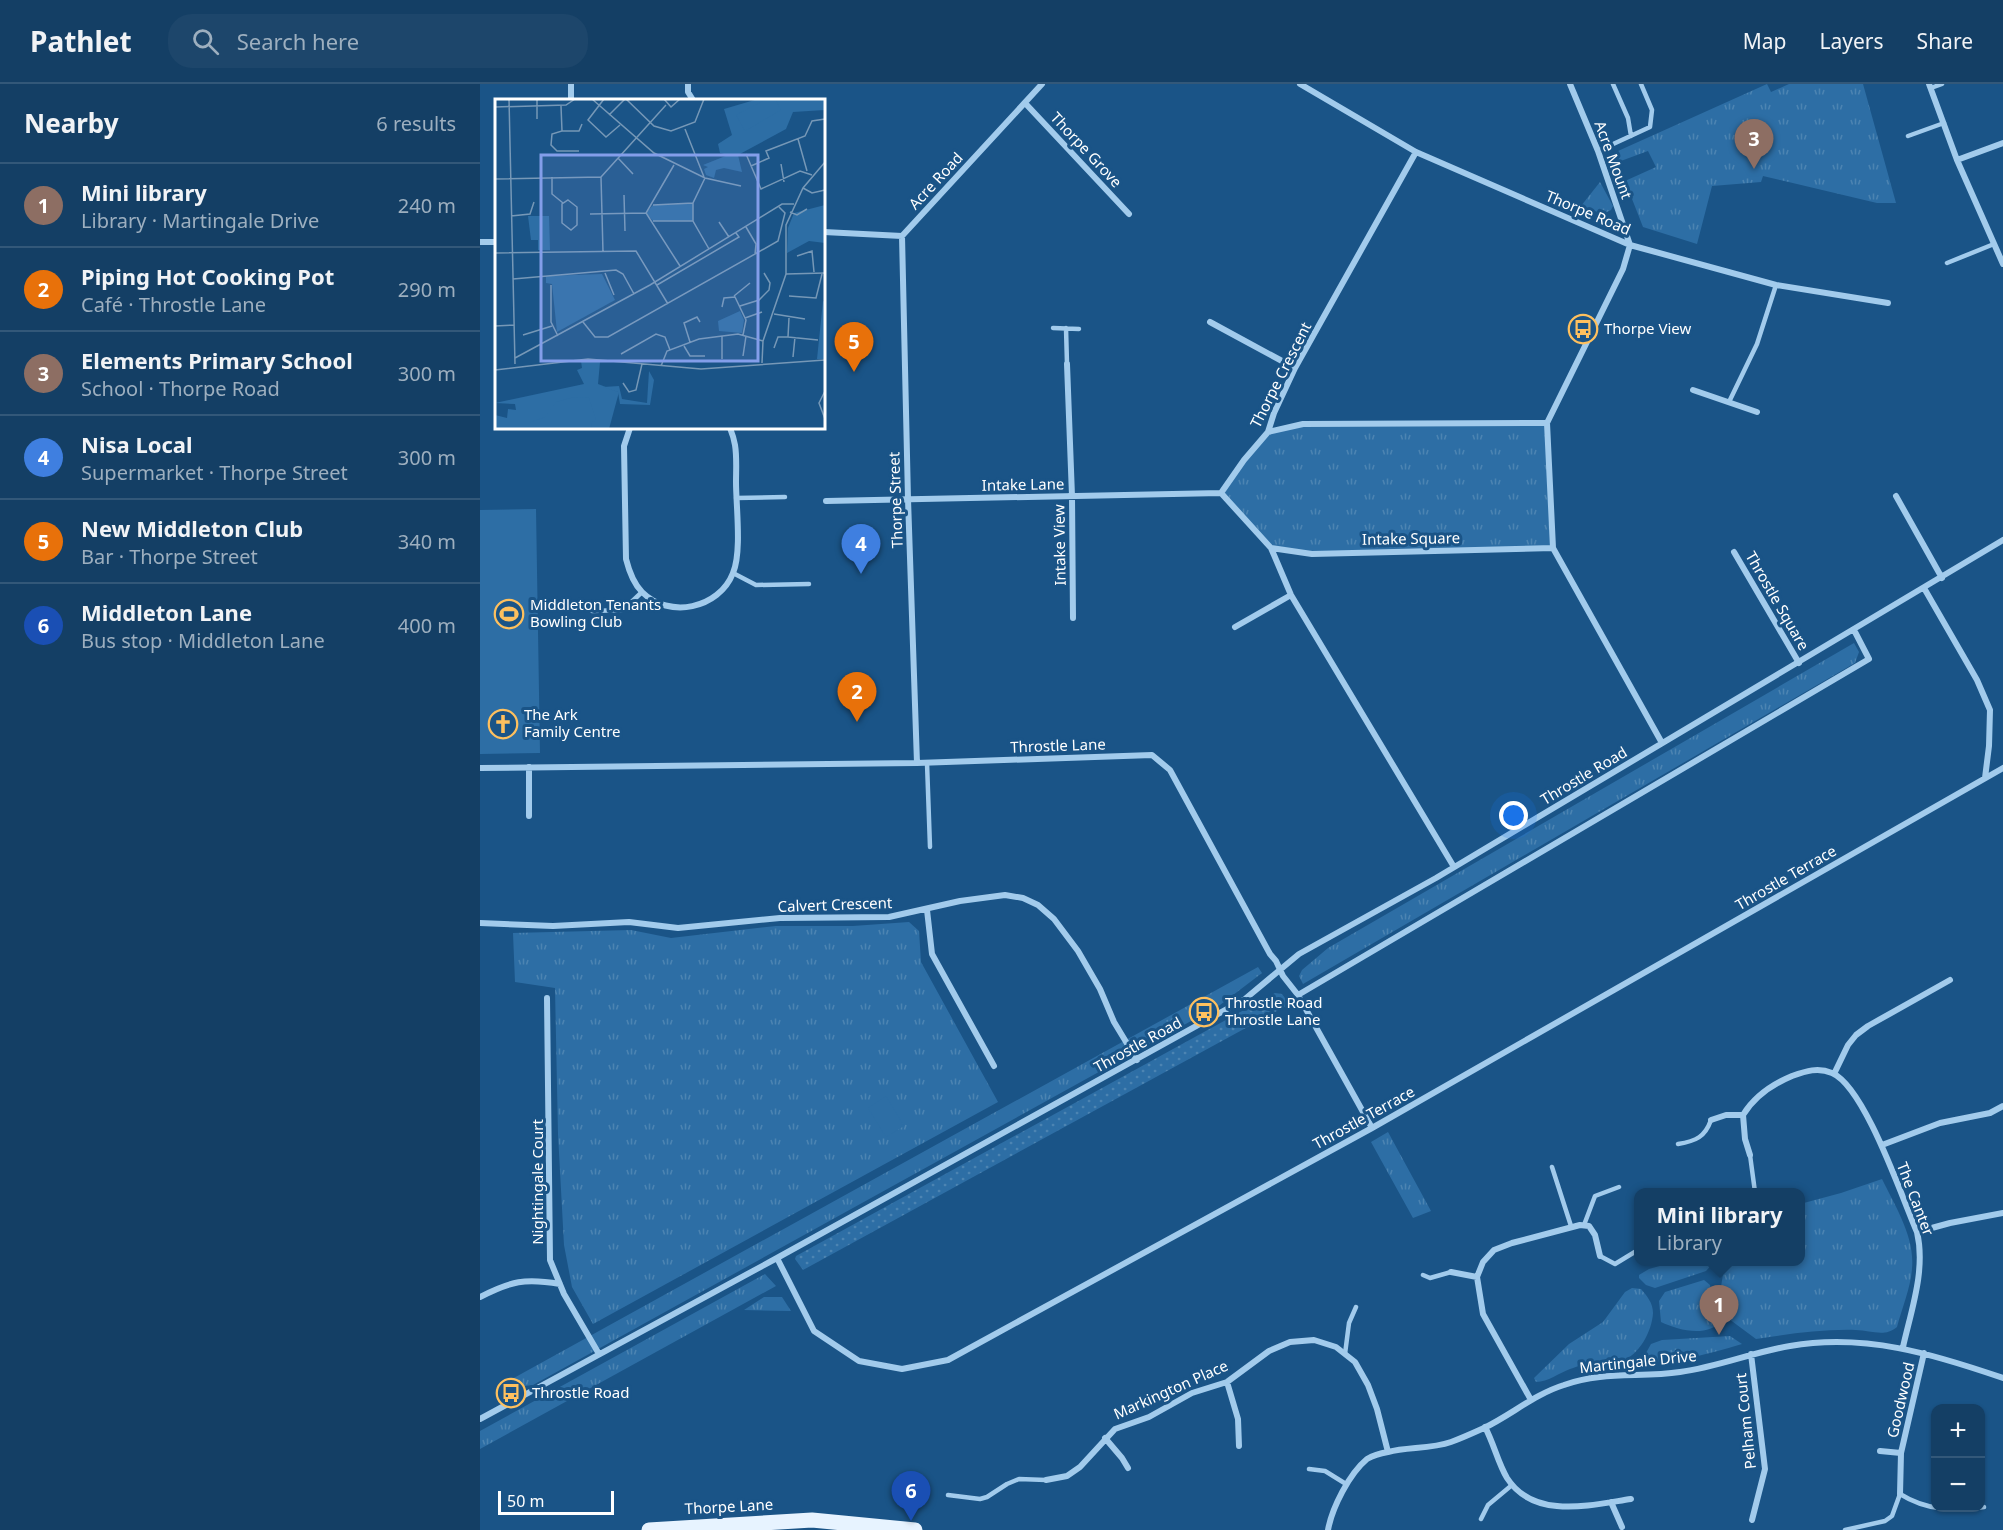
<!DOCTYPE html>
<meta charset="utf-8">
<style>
body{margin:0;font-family:"Noto Sans",sans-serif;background:#1d466b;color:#f1f3f6}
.controls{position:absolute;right:18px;bottom:18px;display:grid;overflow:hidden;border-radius:12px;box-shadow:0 2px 4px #0004}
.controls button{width:54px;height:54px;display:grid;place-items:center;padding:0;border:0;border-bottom:2px solid #335879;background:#143f65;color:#f1f3f6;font:30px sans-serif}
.scale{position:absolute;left:18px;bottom:15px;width:116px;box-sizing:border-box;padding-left:6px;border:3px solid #fff;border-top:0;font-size:16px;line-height:21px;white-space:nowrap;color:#fff;-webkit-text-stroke:4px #1a5487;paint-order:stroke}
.you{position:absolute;left:1034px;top:732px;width:21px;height:21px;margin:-15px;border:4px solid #fff;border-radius:50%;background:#1a73e8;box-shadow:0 0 0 9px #1a73e833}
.badge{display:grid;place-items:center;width:39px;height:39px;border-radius:50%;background:#fec05e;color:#fff;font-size:20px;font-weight:700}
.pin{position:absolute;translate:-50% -50px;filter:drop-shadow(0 2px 3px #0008)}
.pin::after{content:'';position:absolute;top:32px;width:21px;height:18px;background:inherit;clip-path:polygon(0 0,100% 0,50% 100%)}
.popup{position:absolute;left:1154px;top:1104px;width:171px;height:78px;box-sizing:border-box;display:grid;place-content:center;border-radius:12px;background:#143f65;filter:drop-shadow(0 2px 4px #0005);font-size:20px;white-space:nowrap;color:#9dafbf}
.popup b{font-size:22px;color:#f1f3f6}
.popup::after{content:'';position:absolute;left:50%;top:100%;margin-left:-12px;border:12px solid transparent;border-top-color:#143f65}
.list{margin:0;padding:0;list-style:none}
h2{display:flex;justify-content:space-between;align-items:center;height:78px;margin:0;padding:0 24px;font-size:26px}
h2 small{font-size:20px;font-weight:400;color:#9dafbf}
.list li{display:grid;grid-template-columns:39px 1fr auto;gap:18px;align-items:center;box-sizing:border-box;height:84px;padding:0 24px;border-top:2px solid #335879}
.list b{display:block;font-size:22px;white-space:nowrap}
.list p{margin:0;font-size:20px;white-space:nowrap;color:#9dafbf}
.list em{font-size:20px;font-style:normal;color:#9dafbf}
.icon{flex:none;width:33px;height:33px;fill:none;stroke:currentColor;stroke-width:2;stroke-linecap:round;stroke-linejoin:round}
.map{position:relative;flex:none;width:1523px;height:1446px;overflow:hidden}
header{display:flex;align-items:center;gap:36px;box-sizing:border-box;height:84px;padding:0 30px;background:#143f65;border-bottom:2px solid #335879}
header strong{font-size:28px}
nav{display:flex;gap:33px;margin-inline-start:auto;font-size:21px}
.search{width:420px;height:54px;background:#1d466b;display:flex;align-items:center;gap:15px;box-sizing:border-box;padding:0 21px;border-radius:24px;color:#9dafbf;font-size:22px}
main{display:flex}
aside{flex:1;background:#143f65}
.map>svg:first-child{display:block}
</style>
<header>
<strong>Pathlet</strong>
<div class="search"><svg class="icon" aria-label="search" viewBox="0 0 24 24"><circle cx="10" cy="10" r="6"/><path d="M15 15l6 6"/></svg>Search here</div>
<nav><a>Map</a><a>Layers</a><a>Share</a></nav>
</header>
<main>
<aside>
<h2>Nearby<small>6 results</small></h2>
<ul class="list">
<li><span class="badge" style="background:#8d6e63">1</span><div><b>Mini library</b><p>Library · Martingale Drive</p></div><em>240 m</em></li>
<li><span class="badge" style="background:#e8710a">2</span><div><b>Piping Hot Cooking Pot</b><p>Café · Throstle Lane</p></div><em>290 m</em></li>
<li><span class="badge" style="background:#8d6e63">3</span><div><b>Elements Primary School</b><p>School · Thorpe Road</p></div><em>300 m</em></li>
<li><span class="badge" style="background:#3f7fe0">4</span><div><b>Nisa Local</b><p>Supermarket · Thorpe Street</p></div><em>300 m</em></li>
<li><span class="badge" style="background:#e8710a">5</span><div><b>New Middleton Club</b><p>Bar · Thorpe Street</p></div><em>340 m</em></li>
<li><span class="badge" style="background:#1a4fb4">6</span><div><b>Middleton Lane</b><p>Bus stop · Middleton Lane</p></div><em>400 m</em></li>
</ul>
</aside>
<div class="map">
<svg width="1523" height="1446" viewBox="0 0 1523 1446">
<defs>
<pattern id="grass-tufts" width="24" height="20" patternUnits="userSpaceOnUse" patternTransform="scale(1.5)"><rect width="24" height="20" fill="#2d6ea5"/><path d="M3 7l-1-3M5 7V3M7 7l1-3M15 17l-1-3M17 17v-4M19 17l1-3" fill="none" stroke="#4c84b2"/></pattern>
<pattern id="garden-dots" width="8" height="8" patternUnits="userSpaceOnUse" patternTransform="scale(1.5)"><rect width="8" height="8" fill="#2d6ea5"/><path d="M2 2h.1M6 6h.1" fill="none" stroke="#4c84b2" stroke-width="1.8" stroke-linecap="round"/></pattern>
</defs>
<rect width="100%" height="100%" fill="#1a5487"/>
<path fill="url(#grass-tufts)" d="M1287,0L1291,8L1309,0H1383L1416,119H1397L1283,92L1281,98L1232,102L1217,160L1163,143L1145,97L1176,83L1168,67L1138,78L1136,72L1138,67Z
M1120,98L1133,122L1131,126L1123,130L1101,122Z
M1067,339L1073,464L832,470L791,464L741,409L788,348L823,340Z
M1374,559L1379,568L1375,579L823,900L819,892L822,886L848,864Z
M429,838L439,847L441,878L518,1018L113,1240L92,1203L84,1161L78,1050L75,904L35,898L33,849L151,846L191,854L296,842H373Z
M778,883L782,889L740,921L53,1301L36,1303L32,1295Z
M908,1048L951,1127L933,1134L891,1058Z
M1402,1095C1415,1122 1435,1153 1432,1184C1431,1203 1422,1224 1417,1243C1404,1254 1391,1246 1376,1246C1342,1245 1309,1250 1276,1255L1249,1235L1240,1209L1245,1178H1320V1120L1361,1109Z
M1194,1178H1234L1226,1187L1175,1204L1166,1201L1159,1194V1191L1169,1185Z
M285,1190L296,1202L0,1365V1347Z
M1224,1196L1230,1201L1234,1220L1241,1237C1227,1254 1198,1246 1181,1238L1179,1217L1185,1208Z
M1152,1204L1161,1205C1167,1212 1173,1219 1173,1229C1172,1247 1159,1272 1141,1277C1133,1279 1125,1277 1117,1278C1109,1279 1098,1282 1090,1285C1079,1289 1068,1298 1056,1298L1054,1294L1089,1260L1123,1238L1145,1208Z
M284,1213H302L311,1227L264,1226Z
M1250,1252L1262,1260C1225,1271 1199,1278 1161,1278L1171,1260L1182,1256Z"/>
<path fill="url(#garden-dots)" d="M795,909L802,910L807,917L806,922L323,1186L315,1175L316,1172Z"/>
<path fill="#2d6ea5" d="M56,425L60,669L0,670V426Z
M406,1012L424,1042L406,1053L388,1024Z"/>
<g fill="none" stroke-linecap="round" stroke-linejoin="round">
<path stroke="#a2cbec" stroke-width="4.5" d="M1133,0L1148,34L1151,52
M1451,4L1462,0
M1428,52L1464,39
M1118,67L1170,43L1172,26L1161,0
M1467,179L1514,160
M573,244L599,245
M586,244L587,280
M1249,318L1277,260L1296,201
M256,414L305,413
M253,489L276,501L329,500
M112,527L143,526L162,508
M447,679L450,763
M1198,1060C1216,1057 1225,1053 1231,1036
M1270,1071L1275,1108
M1072,1083L1091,1142
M1104,1141L1115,1112L1139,1103
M1120,1172L1135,1180L1158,1166
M943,1191L950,1194L971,1188
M865,1270L869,1239L876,1223
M829,1385L845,1387L866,1400
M468,1411L500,1415L507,1413L527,1400L539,1395L566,1396
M1001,1435L1008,1421L1032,1401
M1365,1446L1405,1437L1412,1432L1420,1410C1447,1427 1474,1427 1504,1423"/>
<path stroke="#a2cbec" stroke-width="6" d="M208,0V8L213,16
M820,0L936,68L1150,161L1296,201L1408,219
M1090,0L1118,67L1150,161L1143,185L1067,339L1073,464L1182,659
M1449,0L1477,76L1523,180
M91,16V0
M545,19L649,130
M936,68L815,284L794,329L788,348L764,376L741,409L791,464L811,511L974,783
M1477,76L1523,59
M344,148L422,152L562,0
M422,152L428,415L437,679
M0,158H16
M730,238L815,284
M587,280L592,412L593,534
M1213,306L1277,328
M150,344L144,362L146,475C149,487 153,499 162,508C189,535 239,525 253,489C262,468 256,422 256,398C256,386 257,373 255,361C254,355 252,349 250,344
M788,348L823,340L1067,339
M1416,412L1462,494
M346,417L741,409
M791,464L832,470L1073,464
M1254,468L1319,579
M1444,504L1497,596L1510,626L1509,662L1505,694
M755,543L811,511
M0,684L437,679L672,671L690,686L790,870L796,877L803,892L818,911L892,1044
M49,732V683
M447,826L452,870L514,982
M0,839L73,842L149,838L198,844L300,834L409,833L480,817L525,811L543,814L558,821L574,835L598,867L620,905L634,938L657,976
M818,911L1389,575L1374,546
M67,914L70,1176L84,1210L119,1270
M1354,990L1368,961L1376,951L1388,942L1470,896
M1231,1036L1246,1031H1263
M1402,1061L1460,1039L1510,1029L1523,1022
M1270,1071L1265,1055L1263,1031C1274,1013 1293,1000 1312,992C1326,987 1338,983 1352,989C1385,1003 1422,1114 1437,1148C1446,1186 1431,1227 1423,1263
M1437,1148L1470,1139L1523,1129
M297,1174L334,1247L379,1277L422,1285L468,1276L892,1044L1523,684
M971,1188L997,1193
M0,1213C31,1197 45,1194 80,1200
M1271,1270L1285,1385L1272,1436
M747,1298L758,1335L759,1362
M1051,1316L1003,1230L997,1193L1003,1178L1014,1166L1032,1159L1100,1141L1109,1142L1115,1151L1120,1172
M0,1335L297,1174L765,915L819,870L956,794L1523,456
M1005,1343C1014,1360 1018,1379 1027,1394C1054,1436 1111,1421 1151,1415
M625,1354L642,1374L648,1384
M1400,1367L1421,1369
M566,1396L587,1392L600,1383L635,1345L669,1333L712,1309L747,1298L789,1267L810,1258L834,1256L856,1263L875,1278L888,1301L897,1325L908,1368
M1420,1410L1421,1369L1444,1269
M1131,1418L1142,1443
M848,1446C852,1424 869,1390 887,1375C892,1372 902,1369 908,1368C928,1363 951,1365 971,1358C982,1354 993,1349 1004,1344C1031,1331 1055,1310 1084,1301C1123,1287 1160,1294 1200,1288C1238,1283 1273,1268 1310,1262C1385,1249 1453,1270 1523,1294"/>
<path stroke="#e7f3ff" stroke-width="15" d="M169,1446L332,1436L435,1446"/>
</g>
<defs>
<g id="bus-ring" transform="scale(1.5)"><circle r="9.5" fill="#1a5487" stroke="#fec05e" stroke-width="1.5"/><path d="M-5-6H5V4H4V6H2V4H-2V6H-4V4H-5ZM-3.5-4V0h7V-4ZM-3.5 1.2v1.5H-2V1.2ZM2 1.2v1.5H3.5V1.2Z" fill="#fec05e"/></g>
<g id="stadium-ring" transform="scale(1.5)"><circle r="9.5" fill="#1a5487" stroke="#fec05e" stroke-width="1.5"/><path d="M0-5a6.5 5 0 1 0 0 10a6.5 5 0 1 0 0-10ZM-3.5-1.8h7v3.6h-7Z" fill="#fec05e"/></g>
<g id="church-ring" transform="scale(1.5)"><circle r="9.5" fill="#1a5487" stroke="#fec05e" stroke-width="1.5"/><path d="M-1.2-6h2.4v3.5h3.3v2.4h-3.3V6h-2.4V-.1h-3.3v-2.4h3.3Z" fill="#fec05e"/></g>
</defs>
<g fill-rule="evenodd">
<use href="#bus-ring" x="1103" y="245"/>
<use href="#stadium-ring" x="29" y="530"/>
<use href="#church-ring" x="23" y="640"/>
<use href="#bus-ring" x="724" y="928"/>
<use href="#bus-ring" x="31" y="1309"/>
</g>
<g text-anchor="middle" stroke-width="6" stroke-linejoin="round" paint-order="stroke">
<g font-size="15" fill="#fff" stroke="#1a5487">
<text transform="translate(606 66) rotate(47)" y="5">Thorpe Grove</text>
<text transform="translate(1133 76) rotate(70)" y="5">Acre Mount</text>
<text transform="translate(456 97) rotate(-47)" y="5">Acre Road</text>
<text transform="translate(1108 129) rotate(23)" y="5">Thorpe Road</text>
<text transform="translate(801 291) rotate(-63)" y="5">Thorpe Crescent</text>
<text transform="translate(543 401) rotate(-1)" y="5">Intake Lane</text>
<text transform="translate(416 416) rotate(-92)" y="5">Thorpe Street</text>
<text transform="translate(931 455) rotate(-1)" y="5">Intake Square</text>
<text transform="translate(580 461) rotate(-91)" y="5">Intake View</text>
<text transform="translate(1297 517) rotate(60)" y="5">Throstle Square</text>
<text transform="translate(578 662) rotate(-2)" y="5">Throstle Lane</text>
<text transform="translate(1104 692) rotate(-31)" y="5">Throstle Road</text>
<text transform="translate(1306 794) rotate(-30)" y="5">Throstle Terrace</text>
<text transform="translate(355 821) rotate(-2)" y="5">Calvert Crescent</text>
<text transform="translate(658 961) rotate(-29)" y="5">Throstle Road</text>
<text transform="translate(884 1034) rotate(-29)" y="5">Throstle Terrace</text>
<text transform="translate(58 1098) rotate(-90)" y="5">Nightingale Court</text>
<text transform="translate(1435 1115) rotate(69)" y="5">The Canter</text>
<text transform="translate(1158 1278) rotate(-6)" y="5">Martingale Drive</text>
<text transform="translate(691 1306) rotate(-24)" y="5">Markington Place</text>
<text transform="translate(1421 1316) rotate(-77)" y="5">Goodwood</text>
<text transform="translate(1266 1337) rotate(-96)" y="5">Pelham Court</text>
<text transform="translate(249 1423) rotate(-3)" y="5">Thorpe Lane</text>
</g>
<g font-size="15" fill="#fff" stroke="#1a5487" text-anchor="start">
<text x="1124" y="250">Thorpe View</text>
<text x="50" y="526">Middleton Tenants<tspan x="50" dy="17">Bowling Club</tspan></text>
<text x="44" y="636">The Ark<tspan x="44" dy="17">Family Centre</tspan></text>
<text x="745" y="924">Throstle Road<tspan x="745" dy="17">Throstle Lane</tspan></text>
<text x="52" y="1314">Throstle Road</text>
</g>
</g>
<g transform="translate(15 15)">
<rect width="330" height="330" fill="#1a5487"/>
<path d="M263,0H330V11L298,13L291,30L243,56L247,73L229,69L221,71L219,79L211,76L209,70L213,68L208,66L233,56L225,54L223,45L237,36L229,10ZM198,104V122H158L151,114L158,106ZM330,106V144L314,142L292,154L293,129L299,114ZM107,175L120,201L62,233L57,185L51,184V177ZM328,202L330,203V260H322ZM245,212L249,221L247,234L224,232L223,222ZM86,262L105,263L103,285L124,293L114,330H0V316L12,319L13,310L21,311L20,305L0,304L89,285L82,271L87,269Z" fill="#2d6ea5"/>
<path d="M154,272L159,281L155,306L125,305L123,293L108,288L124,287L127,300L152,304ZM79,298L94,299L101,321L96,324L97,330H30L36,323L50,318L61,303Z" fill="#2d6ea5"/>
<path d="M272,0H280L286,11L250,32L241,16ZM33,117H54L55,151H43V141H36Z" fill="#2d6ea5"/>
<path fill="none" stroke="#7698b7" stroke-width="1.5" d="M14,0L20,265M42,0V20M97,0L159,54L210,79L246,87M109,0L93,21L111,38L125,26M131,0L159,27L176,32L200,23L209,0M169,0L176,8L185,0M66,7L67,32L57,35L56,46L62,52H84M0,8L71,6L80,0M114,16L130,0M190,30L209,78M67,32H84L87,25M303,40L312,72M251,55L266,90L305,72L317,76M123,59L138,75M286,65L289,83M179,66L151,114L185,167M256,67L274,59L271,52L310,37L317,22L330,20M57,78V95L68,104M106,78L108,153M210,79L198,104V122L214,150M0,80L106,78L171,6M308,89L317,94L330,91M129,96L130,132M73,101L82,108V126L76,131L67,124V105ZM158,106L198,104M295,113L302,116L312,110M95,115L151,114M16,117L35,115L39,103M158,122H198M224,123L234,138M251,128L261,145L260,155M0,154L141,152L173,205M302,157L317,152L319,173M110,174L119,196M291,175L330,174M18,180L121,171L128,175L139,195M56,186V223L63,237M162,186L244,138L241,134M239,197L255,184M294,197L321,199L327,175M245,207L264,201L274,191L275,184L269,174M227,208L229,199L240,198L251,221L248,236M279,215L310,220M250,219L267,213M88,223L100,238H113L283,142L290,114L284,108M0,227L19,226M28,236L57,227M227,237V260M293,238L323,241M195,243L189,224L202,218L205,223M189,247L195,257H210M279,249L283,238H293L294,219M126,255L161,235L170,238L175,251M248,257L251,237M298,258L300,238M20,259L155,186L287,105H299M267,264L268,242L291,175V126L308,89L330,63M166,267L172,252L204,240L243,235L268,242M0,271L93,260L206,270L330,261M128,284L134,293L141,291L147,265M330,292L324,304L330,320"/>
<path fill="#839eea" fill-opacity="0.15" stroke="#839eea" stroke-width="3" d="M46,56H263V262H46Z"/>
<rect width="330" height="330" fill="none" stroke="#fff" stroke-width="3"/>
</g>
</svg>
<div class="controls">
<button>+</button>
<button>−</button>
</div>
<div class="scale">50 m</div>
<div class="you"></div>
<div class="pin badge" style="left:1239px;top:1251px;background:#8d6e63">1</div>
<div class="popup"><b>Mini library</b>Library</div>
<div class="pin badge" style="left:377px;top:638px;background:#e8710a">2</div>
<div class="pin badge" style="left:1274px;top:85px;background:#8d6e63">3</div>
<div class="pin badge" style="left:381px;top:490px;background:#3f7fe0">4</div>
<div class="pin badge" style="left:374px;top:288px;background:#e8710a">5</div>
<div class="pin badge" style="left:431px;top:1437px;background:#1a4fb4">6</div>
</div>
</main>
